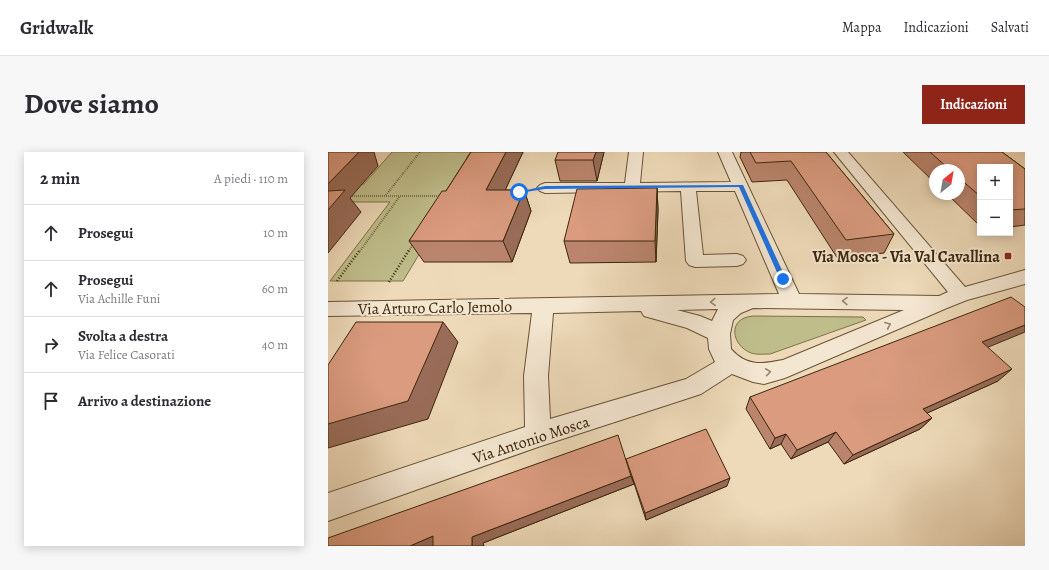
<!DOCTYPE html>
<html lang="it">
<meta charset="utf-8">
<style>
body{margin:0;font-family:Alegreya,serif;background:#f7f7f7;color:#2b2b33}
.controls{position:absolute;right:12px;top:12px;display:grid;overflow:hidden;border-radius:0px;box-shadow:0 2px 10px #0003}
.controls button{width:36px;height:36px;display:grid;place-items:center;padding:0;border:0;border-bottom:1px solid #e1e1e2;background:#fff;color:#2b2b33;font:20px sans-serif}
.compass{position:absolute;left:601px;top:12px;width:36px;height:36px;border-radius:50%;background:#fff;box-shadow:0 2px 10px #0003;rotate:31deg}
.stop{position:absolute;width:12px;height:12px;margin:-9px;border:3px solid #1a73e8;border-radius:50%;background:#fff}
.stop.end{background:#1a73e8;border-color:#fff;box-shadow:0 1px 4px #0008}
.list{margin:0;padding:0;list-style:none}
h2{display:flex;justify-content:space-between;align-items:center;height:52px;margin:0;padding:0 16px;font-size:17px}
h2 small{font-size:13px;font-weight:400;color:#7c7c81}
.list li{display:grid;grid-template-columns:26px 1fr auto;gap:12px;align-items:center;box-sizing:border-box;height:56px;padding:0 16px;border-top:1px solid #e1e1e2}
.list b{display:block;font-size:15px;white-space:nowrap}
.list p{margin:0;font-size:13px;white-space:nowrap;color:#7c7c81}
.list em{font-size:13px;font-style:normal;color:#7c7c81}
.icon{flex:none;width:22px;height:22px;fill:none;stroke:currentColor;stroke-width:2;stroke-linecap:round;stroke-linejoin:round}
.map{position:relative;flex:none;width:697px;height:394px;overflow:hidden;border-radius:0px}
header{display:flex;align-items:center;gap:24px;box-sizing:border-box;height:56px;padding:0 20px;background:#fff;border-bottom:1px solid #e1e1e2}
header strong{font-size:19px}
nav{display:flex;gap:22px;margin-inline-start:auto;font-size:14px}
.intro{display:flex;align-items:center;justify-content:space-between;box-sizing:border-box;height:96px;padding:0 24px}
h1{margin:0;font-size:28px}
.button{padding:10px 18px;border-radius:0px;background:#8f2418;color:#fff;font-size:14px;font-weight:700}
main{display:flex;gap:24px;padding:0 24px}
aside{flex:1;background:#fff;border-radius:0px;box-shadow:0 2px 10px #0003}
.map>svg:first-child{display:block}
</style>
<header>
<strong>Gridwalk</strong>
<nav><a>Mappa</a><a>Indicazioni</a><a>Salvati</a></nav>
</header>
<div class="intro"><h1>Dove siamo</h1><a class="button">Indicazioni</a></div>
<main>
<aside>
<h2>2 min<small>A piedi · 110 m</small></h2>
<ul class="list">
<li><svg class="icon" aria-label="ahead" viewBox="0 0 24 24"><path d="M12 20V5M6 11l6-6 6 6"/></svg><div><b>Prosegui</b></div><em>10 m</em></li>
<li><svg class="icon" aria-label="ahead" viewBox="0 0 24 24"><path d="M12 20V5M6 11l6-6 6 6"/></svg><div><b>Prosegui</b><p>Via Achille Funi</p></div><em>60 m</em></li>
<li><svg class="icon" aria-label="right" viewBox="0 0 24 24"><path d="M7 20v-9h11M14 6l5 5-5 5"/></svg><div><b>Svolta a destra</b><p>Via Felice Casorati</p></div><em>40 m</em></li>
<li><svg class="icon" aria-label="arrive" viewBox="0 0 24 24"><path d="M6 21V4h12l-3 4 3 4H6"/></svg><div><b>Arrivo a destinazione</b></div></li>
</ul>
</aside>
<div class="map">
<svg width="697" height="394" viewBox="0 0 697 394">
<rect width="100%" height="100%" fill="#eedab9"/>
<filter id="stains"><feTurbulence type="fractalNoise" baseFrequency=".005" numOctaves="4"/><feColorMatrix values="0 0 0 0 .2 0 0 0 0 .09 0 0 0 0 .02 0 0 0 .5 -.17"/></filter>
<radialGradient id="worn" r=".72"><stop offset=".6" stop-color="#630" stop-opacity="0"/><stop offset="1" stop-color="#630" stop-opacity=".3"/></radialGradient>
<path fill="#bfbe8b" stroke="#7e724c" d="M64,0H153L75,129H2L62,50H0V32H36Z
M425,164L535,165L538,168L442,202C435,202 429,203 423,201C403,193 399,166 425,164Z"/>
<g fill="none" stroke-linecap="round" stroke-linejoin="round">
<g stroke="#695337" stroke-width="2">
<path id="minor" d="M301,0H315L312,31L403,30L390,0H404L471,142L611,144L620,140L506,0H520L637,135L697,118V132L639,148L619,156L457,226L436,232L425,230L404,222L373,242L210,295L0,369V341L197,275L196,224L204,161L0,164V150L451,142L407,39H368L375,103L409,102L415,104L418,108L415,112L409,114L367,115L361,113L358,109L353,39L217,41L212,39L209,36L212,33L217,31H297ZM425,156L576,158L455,208C434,212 419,215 403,197L402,182L405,168L413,161ZM390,157L384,169L372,164L349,158ZM313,159L316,164L359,176L380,186L381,197L387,210L358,227L222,267L220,224L225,161Z"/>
</g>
<path stroke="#3d260c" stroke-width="2" stroke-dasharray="0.5 1.5" stroke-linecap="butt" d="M139,6L143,0
M58,43L92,0
M22,44H113
M32,99L72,44
M81,99L86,90"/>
<path stroke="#3d260c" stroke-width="2.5" stroke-dasharray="1 2" stroke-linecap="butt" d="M9,129L32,98
M61,130L81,98"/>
<use href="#minor" fill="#f4e7d2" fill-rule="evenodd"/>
</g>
<path fill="#bb856d" stroke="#3d260c" d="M143,0H195L177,38H196L203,59L184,110H96L81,89L118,39Z
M276,0L269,29H232L227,8Z
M413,0H498L566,82L556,101L510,107L459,28L424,30L412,5Z
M575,0H674L697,17V73L682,75V15H652V74L619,42H631V18H607V31Z
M329,36L330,58L328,110L242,111L236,89Z
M660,195L670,229L599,261L604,266L592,277L516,312L500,290L463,307L453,292L442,297L418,257L422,245Z
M299,310L399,334L318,368L304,325L306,332L155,391L0,394Z"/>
<path fill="#996c59" stroke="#3d260c" d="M31,0H46L50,14L22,46L33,60L0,101V32Z
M178,0H195L167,60L158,38Z
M268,0H276L269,29L265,8Z
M329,36L330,58L328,110L327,89Z
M196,38L203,59L184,110L175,89Z
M115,170L130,190L100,267L0,296V272Z
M697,173V180L641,203L654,190Z
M684,217L670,229L584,268L595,257Z
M604,266L592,277L516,312L525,303Z
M508,280L500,290L463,307L469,298Z
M458,282L453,292L442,297L447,286Z
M303,324L306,332L155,391L156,394H144V385Z
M402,326L399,334L318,368L317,361Z
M105,384L110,394H82Z"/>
<path fill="#da9b7f" stroke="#3d260c" d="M0,0H31L0,32Z
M143,0H178L158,38H196L175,89H81L114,39H118Z
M230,0H268L265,8H227Z
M422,0H498L566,82L518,88L463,9L428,11Z
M602,0H674L697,17V57L682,58V15H652V44L631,26V18H622Z
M329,36L327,89H236L249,37Z
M17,38L0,58V39Z
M683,145L697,155V173L654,190L684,217L595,257L604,266L525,303L508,280L469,298L458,282L447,286L422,245Z
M28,170H115L80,249L0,272V213Z
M378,277L402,326L317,361L298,307Z
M290,283L303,324L144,385V394H105V384L82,394H0V386Z"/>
<defs><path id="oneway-chevron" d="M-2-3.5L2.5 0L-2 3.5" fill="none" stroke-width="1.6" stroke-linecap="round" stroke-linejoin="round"/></defs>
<g stroke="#98866f">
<use href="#oneway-chevron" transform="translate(517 149) rotate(-179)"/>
<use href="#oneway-chevron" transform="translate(385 150) rotate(178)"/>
<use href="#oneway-chevron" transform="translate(560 173) rotate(-23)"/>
<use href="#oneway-chevron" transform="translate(440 220) rotate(-8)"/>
</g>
<path fill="#1a73e8" d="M415,33L458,127L457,129L452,127L411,35L217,37L191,41L189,40L217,34Z"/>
<rect fill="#8f2418" stroke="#f4e7d2" stroke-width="1.5" x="676" y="100" width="8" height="8" rx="2"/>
<g text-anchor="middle" stroke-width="4" stroke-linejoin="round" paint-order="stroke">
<g font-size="16" font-weight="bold" fill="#3d260c" stroke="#f4e7d2" text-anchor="end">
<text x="672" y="110">Via Mosca - Via Val Cavallina</text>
</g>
<g font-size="16" fill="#3d260c" stroke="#f4e7d2">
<text transform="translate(107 155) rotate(-1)" y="6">Via Arturo Carlo Jemolo</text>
<text transform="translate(203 287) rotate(-18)" y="6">Via Antonio Mosca</text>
</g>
</g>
<rect width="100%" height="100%" filter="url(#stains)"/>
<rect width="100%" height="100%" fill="url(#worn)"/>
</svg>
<div class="controls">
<button>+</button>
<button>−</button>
</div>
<svg class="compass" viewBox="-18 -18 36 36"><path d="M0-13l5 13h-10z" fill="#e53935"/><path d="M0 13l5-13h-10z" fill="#7c7c81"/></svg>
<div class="stop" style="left:191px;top:40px"></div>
<div class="stop end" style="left:455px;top:127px"></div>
</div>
</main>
